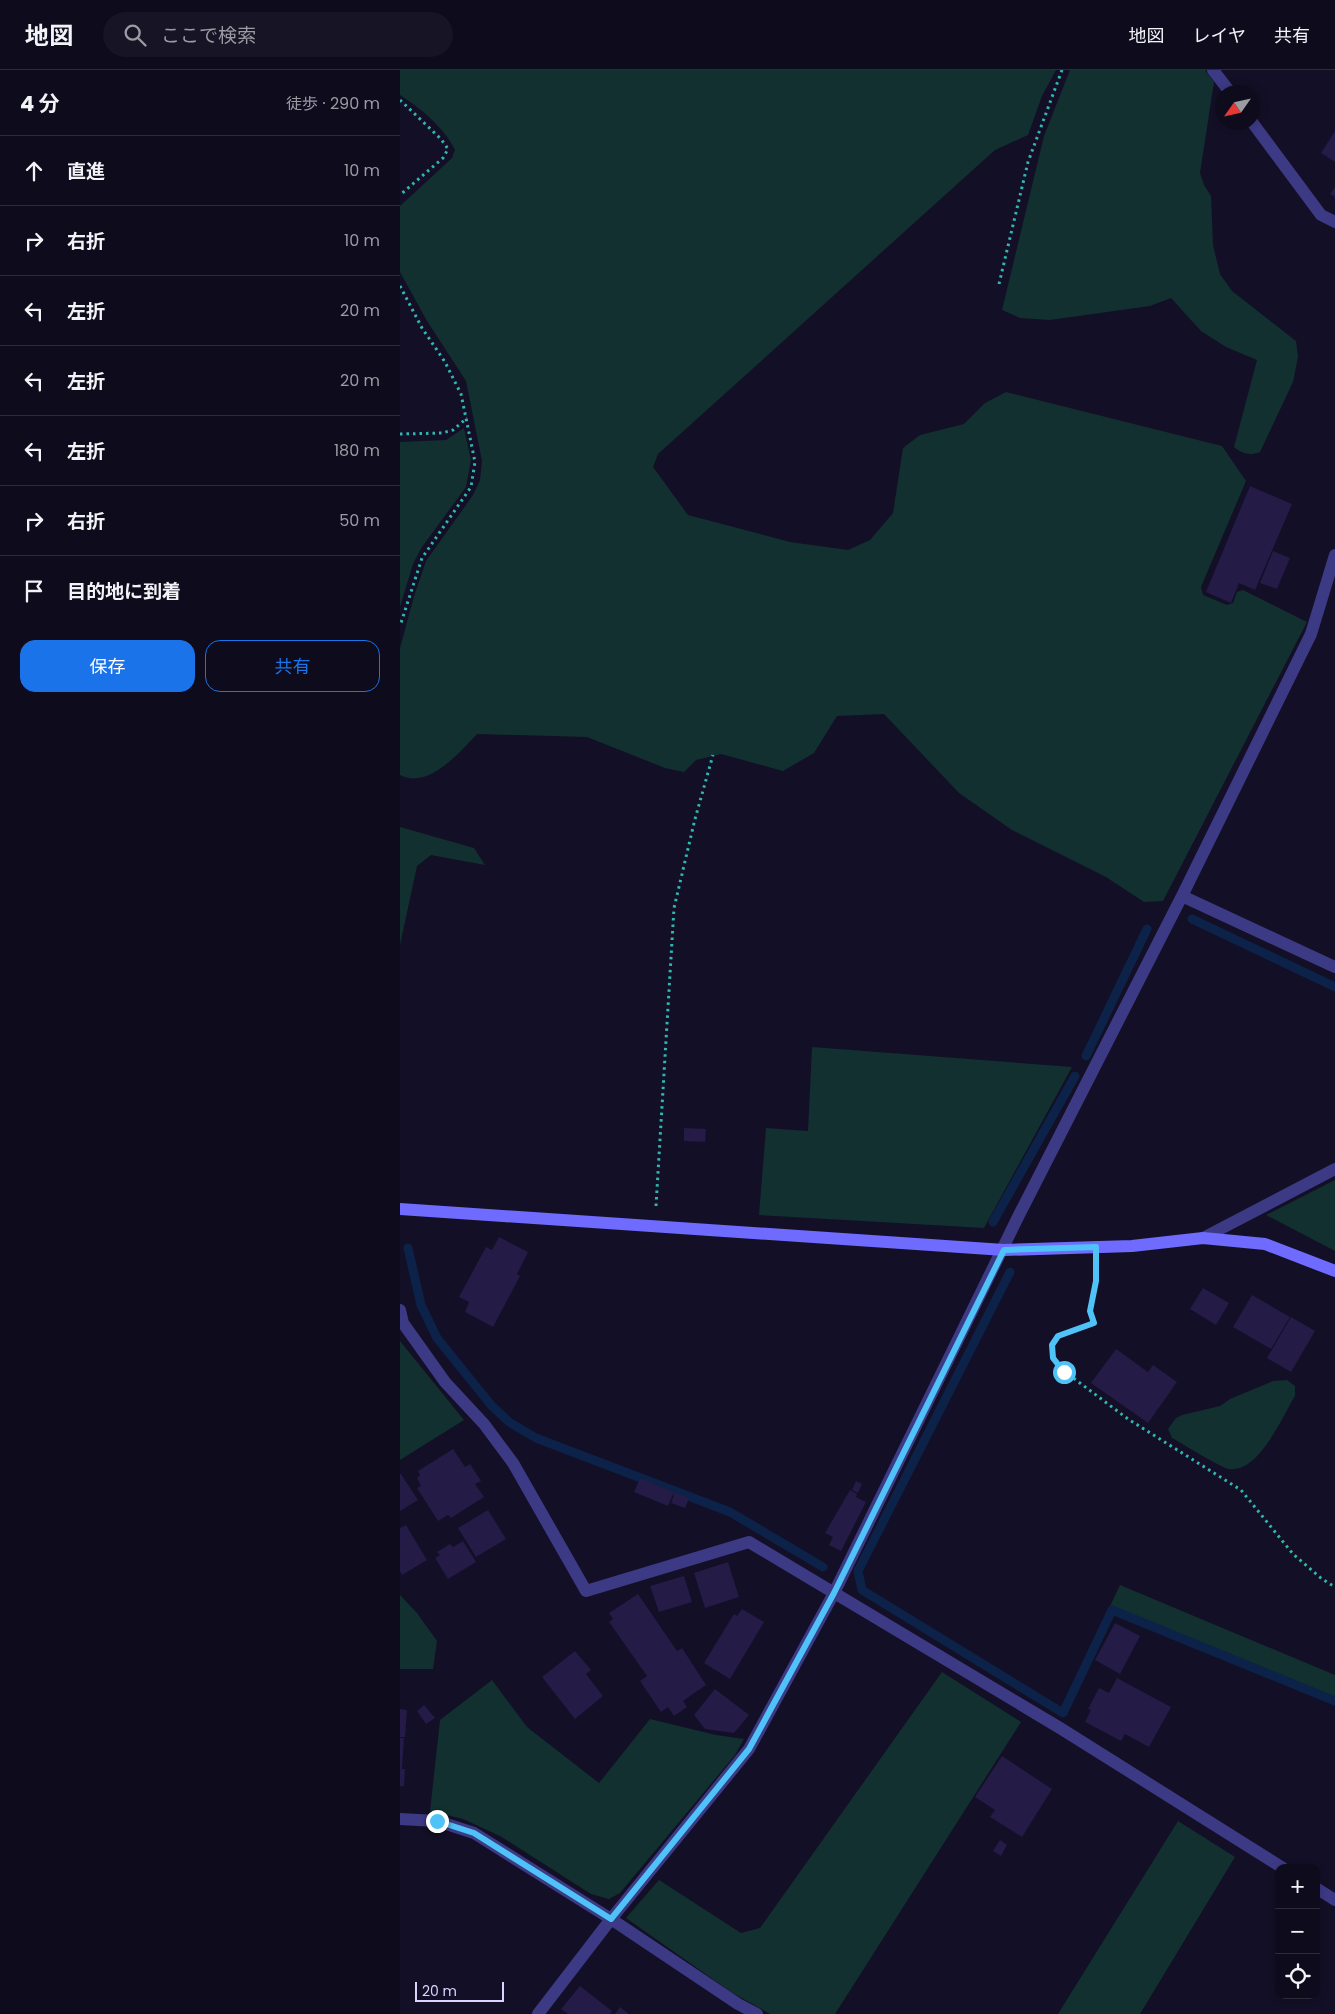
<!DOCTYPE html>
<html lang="ja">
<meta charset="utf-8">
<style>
body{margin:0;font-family:Poppins,"Noto Sans JP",sans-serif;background:#171425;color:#f1f3f6}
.controls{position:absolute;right:15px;bottom:15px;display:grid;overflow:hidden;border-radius:10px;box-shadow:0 2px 8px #0003}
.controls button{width:45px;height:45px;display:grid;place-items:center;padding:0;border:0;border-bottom:1px solid #2e2b3b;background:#0e0b1c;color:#f1f3f6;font:25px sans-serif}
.compass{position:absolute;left:815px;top:15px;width:45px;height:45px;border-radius:50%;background:#0e0b1c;box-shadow:0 2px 8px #0003;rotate:236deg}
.scale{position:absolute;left:15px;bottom:12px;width:89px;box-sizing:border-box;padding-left:5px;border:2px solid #d9d4ff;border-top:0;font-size:14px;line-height:18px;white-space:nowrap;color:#d9d4ff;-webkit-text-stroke:4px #130f26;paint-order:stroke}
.stop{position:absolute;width:15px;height:15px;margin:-11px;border:4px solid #4fc3f7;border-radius:50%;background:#fff}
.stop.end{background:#4fc3f7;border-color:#fff;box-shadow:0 1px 5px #0008}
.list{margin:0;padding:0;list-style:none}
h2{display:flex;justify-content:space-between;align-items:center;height:65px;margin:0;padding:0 20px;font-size:21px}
h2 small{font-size:16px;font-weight:400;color:#9b9ba3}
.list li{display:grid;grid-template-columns:32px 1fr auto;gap:15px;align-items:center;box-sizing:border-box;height:70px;padding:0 20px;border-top:1px solid #2e2b3b}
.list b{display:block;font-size:19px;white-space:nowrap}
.list em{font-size:16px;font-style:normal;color:#9b9ba3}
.actions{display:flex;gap:10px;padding:15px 20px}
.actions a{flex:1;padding:11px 0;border:1px solid #1a73e8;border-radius:15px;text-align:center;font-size:18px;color:#1a73e8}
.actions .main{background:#1a73e8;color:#fff}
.icon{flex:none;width:28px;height:28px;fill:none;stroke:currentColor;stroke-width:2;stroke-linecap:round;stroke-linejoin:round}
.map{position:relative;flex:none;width:935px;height:1944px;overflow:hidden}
header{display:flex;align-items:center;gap:30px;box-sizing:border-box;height:70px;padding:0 25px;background:#0e0b1c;border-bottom:1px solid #2e2b3b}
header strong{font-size:24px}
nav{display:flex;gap:28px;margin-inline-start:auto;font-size:18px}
.search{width:350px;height:45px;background:#171425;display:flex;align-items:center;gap:12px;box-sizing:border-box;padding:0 18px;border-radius:28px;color:#9b9ba3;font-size:19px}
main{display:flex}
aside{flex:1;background:#0e0b1c}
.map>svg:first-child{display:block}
</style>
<header>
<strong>地図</strong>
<div class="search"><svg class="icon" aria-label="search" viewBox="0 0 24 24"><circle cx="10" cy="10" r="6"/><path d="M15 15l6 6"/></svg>ここで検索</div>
<nav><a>地図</a><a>レイヤ</a><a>共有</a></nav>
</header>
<main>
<aside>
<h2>4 分<small>徒歩 · 290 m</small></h2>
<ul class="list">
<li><svg class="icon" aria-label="ahead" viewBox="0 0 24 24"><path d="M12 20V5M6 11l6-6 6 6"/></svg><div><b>直進</b></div><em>10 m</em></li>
<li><svg class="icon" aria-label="right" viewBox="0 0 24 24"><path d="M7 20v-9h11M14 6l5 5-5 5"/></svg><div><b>右折</b></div><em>10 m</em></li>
<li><svg class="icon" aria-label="left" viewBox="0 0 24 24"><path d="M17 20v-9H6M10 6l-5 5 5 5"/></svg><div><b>左折</b></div><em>20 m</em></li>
<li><svg class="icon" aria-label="left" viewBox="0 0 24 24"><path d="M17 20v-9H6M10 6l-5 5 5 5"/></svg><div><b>左折</b></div><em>20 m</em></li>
<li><svg class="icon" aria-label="left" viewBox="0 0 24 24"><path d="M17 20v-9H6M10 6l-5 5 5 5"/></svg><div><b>左折</b></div><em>180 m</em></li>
<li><svg class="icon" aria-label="right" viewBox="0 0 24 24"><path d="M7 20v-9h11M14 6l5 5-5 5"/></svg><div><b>右折</b></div><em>50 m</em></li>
<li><svg class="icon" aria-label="arrive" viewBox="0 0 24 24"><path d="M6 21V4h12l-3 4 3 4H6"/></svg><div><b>目的地に到着</b></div></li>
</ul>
<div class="actions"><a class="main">保存</a><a>共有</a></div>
</aside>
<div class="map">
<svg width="935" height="1944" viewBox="0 0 935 1944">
<rect width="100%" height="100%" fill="#130f26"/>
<path fill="#12302f" d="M0,0H656L642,26L628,65L595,80L258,384L253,397L288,445L390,472L448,480L470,470L493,443L503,378L520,365L564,354L585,333L606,322L822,376L846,411L801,517L803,525L827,535L833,533L837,522L843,520L907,552L763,831L744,832L706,807L612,760L559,723L484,644L437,646L414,683L383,701L321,684L296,690L284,702L265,698L187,667L77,664C60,682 28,720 0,705V578L14,526L26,491L73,425L80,410L82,391L66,311L27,251L0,202V136L52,88L55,80C44,57 20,38 0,25Z
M670,0H805L814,12L800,103L804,115L811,126L813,175L820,204L832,221L896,271L898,287L893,312L860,382C850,386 842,384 834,377L857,290L826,277L801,261L771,228L750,236L650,250L620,248L602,240L644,66Z
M64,358L71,390L66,417L22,477L13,494L0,537V372L46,370Z
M0,757L74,778L85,795L31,785L17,796L0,875Z
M412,977L672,997L584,1158L359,1145L366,1058L408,1061Z
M935,1110V1181L866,1145Z
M0,1271L64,1350L0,1390Z
M887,1310L895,1316V1326C882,1347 859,1403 829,1399C821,1398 783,1374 772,1368L768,1359L776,1348L782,1345L820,1336L830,1329L873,1311Z
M720,1515L935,1605V1627L710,1536Z
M0,1525L17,1543L37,1571L33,1599H0Z
M542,1602L621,1652L435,1944H370L331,1922L226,1848L259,1810L341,1863L360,1858Z
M92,1610L127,1657L199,1713L250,1649L316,1665L344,1669L335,1685L220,1823L209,1829L191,1824L100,1766L63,1749L30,1741L40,1650Z
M778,1751L835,1787L740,1944H658Z"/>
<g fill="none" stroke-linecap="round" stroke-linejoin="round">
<path stroke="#0c2248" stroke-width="9" d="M792,849L935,917
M686,986L747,859
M593,1152L675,1006
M8,1178L21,1235L37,1268L91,1335L109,1352L136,1368L330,1442L423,1497
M610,1202L458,1501L462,1520L663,1643L712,1540L935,1631"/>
</g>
<path fill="#241b47" d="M935,61V92L921,83Z
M935,117V127L930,124Z
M850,416L892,434L855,520L839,513L831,533L806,522Z
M873,481L890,488L877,519L860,513Z
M284,1058L306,1059L305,1072L284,1071Z
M99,1167L128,1182L117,1204L120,1206L93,1257L65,1242L69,1232L59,1227L86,1177L92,1180Z
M803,1218L829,1233L816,1255L790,1239Z
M852,1225L890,1247L871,1279L833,1257Z
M891,1247L915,1261L891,1302L867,1288Z
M716,1279L748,1302L753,1295L777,1312L748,1353L691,1313Z
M53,1379L65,1397L70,1394L81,1411L75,1414L84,1427L51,1448L48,1445L38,1451L17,1418L21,1416L17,1408L20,1405L18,1401Z
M0,1404H1L18,1430L0,1441Z
M240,1408L274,1422L268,1436L234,1422Z
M456,1411L462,1414L458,1423L452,1420Z
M450,1420L457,1424L456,1427L466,1432L441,1481L429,1475L433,1467L425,1463Z
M275,1422L289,1428L285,1438L271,1433Z
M88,1440L106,1469L76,1487L58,1458Z
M6,1455L27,1490L2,1505L0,1501V1458Z
M63,1471L76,1492L48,1509L35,1488L40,1485L37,1482L50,1474L53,1477Z
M328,1492L339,1527L305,1538L294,1503Z
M284,1506L292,1532L259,1542L250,1516Z
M238,1524L277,1581L282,1578L306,1615L283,1631L287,1637L274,1646L268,1637L261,1642L240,1611L247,1606L209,1552L213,1549L209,1543Z
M342,1539L364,1552L330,1609L304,1593L334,1544L337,1546Z
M715,1553L740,1566L720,1604L695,1590Z
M175,1581L191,1600L186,1604L203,1626L175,1649L142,1607Z
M717,1608L771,1637L749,1677L725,1664L721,1671L685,1652L691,1640L688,1639L699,1618L709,1623Z
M315,1619L349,1645L334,1663L305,1659L294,1645Z
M24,1635L35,1648L26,1654L17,1641Z
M0,1639L7,1640L5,1667H0Z
M0,1668H4L2,1699H5L4,1716H0Z
M602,1686L652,1719L622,1767L590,1747L595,1740L575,1727Z
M600,1770L607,1775L601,1786L593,1781Z
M180,1916L212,1941L210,1944H168L161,1939Z
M220,1937L229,1944H215Z"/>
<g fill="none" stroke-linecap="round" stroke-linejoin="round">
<path stroke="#2fb8b0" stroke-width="3" stroke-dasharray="2.5 4" stroke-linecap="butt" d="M0,30L41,69L48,79L43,88L0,125
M599,214L628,92L662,0
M0,216L22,258L45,292L61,324L75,392L71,417L22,488L0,556
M0,364L42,363L53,360L67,348
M256,1136L274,838L295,749L313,685
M696,1197V1211L689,1241L694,1253L659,1266L651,1275L653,1288L664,1301L728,1349L841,1420L893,1484L922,1509L935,1517"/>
<path stroke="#3d3a85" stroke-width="12" d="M813,0L830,22
M852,52L921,145L935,152
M782,826L935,897
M803,1168L935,1099
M0,1240L3,1253L45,1312L84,1354L113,1393L186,1521L349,1472L660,1658L883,1798
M0,1749L37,1751L74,1763L211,1849L338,1934L357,1944
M916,1818L935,1830
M138,1944L211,1849L349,1679L434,1523L619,1145L782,826L911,564L935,485"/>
<path stroke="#6f6bff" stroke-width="12" d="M0,1139L604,1180L732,1176L803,1168L865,1174L935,1201"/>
</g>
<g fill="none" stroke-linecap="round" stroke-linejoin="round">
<path stroke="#4fc3f7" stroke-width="6" d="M37,1751L74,1763L211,1849L349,1679L434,1523L604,1180L696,1177V1211L690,1241L694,1253L658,1266L652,1275L653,1288L664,1302"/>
</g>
</svg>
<div class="controls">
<button>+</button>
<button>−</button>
<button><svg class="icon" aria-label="locate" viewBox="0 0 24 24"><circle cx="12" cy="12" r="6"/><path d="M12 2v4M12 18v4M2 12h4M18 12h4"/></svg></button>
</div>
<svg class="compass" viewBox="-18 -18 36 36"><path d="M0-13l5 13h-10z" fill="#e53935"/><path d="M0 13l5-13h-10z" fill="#9b9ba3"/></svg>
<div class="scale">20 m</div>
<div class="stop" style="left:664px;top:1302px"></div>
<div class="stop end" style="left:37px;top:1751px"></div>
</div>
</main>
